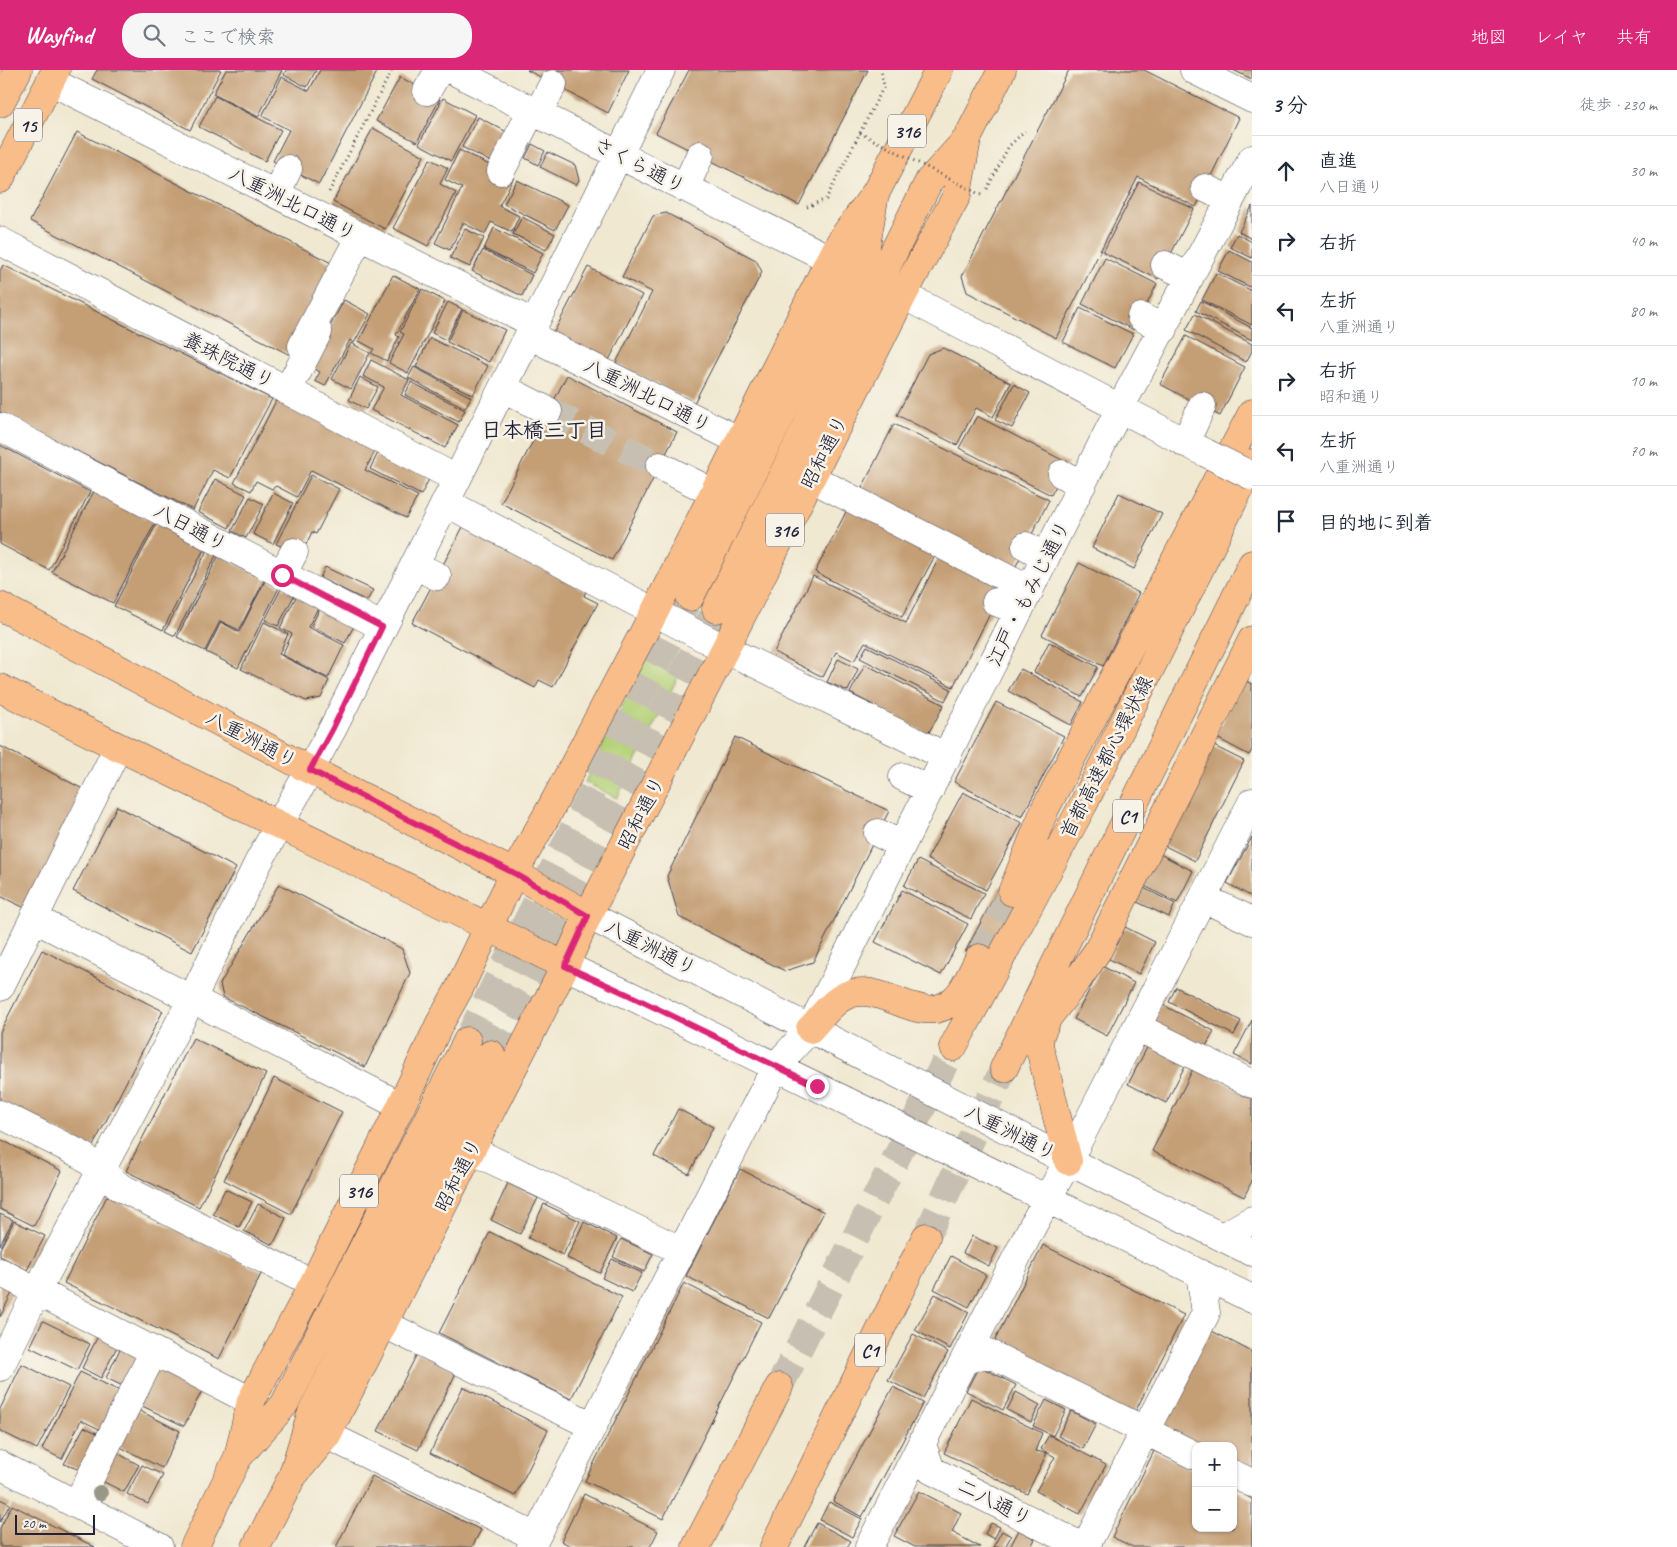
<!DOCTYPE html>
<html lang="ja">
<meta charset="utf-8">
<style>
body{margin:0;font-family:Caveat,"Klee One",sans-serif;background:#f6f6f7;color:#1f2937}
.controls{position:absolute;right:15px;bottom:15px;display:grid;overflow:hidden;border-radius:10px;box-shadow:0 1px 4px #0004}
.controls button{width:45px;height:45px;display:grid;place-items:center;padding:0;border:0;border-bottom:1px solid #e0e1e3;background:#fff;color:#1f2937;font:25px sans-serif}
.scale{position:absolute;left:15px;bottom:12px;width:80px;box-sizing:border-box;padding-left:5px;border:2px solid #22223b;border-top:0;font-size:14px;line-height:18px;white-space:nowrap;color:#22223b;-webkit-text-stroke:4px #f7f3e8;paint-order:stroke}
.stop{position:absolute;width:15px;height:15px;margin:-11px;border:4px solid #db2777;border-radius:50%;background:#fff}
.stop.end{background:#db2777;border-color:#fff;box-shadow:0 1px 5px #0008}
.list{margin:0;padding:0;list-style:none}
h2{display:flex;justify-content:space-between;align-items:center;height:65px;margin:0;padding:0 20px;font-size:21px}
h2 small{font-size:16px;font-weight:400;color:#747a83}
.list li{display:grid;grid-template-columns:32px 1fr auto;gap:15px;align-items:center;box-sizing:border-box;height:70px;padding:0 20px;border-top:1px solid #e0e1e3}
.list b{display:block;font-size:19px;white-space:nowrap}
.list p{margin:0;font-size:16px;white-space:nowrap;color:#747a83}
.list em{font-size:16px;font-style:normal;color:#747a83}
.icon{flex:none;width:28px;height:28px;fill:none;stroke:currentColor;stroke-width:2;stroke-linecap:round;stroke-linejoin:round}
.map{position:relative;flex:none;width:1252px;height:1477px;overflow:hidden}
header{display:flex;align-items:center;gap:30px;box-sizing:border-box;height:70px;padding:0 25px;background:#db2777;color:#fff}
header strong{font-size:24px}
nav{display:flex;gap:28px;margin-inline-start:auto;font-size:18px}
.search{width:350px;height:45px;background:#f6f6f7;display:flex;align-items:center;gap:12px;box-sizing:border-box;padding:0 18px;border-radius:20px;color:#747a83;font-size:19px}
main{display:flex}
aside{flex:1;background:#fff}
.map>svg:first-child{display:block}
</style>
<header>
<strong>Wayfind</strong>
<div class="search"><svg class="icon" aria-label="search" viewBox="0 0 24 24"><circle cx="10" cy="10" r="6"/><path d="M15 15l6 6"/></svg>ここで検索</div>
<nav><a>地図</a><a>レイヤ</a><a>共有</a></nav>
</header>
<main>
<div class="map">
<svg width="1252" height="1477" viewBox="0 0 1252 1477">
<rect width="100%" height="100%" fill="#f7f3e8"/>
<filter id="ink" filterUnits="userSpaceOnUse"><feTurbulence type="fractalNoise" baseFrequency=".02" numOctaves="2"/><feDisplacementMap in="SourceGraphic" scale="10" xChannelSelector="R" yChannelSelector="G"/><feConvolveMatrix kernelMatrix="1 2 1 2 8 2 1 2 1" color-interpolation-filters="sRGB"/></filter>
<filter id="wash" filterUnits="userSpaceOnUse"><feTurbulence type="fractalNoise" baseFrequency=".0096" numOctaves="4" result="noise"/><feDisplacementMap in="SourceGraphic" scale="20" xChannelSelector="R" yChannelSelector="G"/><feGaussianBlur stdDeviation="1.12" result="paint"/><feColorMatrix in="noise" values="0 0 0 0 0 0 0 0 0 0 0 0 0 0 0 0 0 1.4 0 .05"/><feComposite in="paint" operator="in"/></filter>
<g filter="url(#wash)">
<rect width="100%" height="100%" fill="#f0e8d0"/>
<path fill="#b5d279" stroke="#6c7a5a" d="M660,577C673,583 680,584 682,599L617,728L585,712L649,582Z"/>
<g id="blocks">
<path fill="#c49e74" d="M97,0H221L190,60L92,9Z
M226,0H282L258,47L213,24Z
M286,0H316L307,17L284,5Z
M320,0H378L319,114L273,91L289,60L262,46L282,7L309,21Z
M527,0H629L608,43Z
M689,0H868L799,135L656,63Z
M1069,0H1144L1239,48L1196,137L1138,107L1056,268L967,222L962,206Z
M1233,0H1252V9Z
M400,7L440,29L417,72L376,51Z
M215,26L281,60L265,91L199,57Z
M443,28L475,45L451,91L419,74Z
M478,47L507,62L491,92L462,77Z
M373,58L424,86L385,159L333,132Z
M77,62L337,196L290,285L30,151Z
M532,74L545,81L538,95L525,88Z
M459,80L514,107L499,136L519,146L512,162L491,152L485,164L463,153L450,180L435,173L462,118L445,110Z
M548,82L575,95L579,110L576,115L540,97Z
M430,89L448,98L440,114L456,123L428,176L393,158Z
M517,110L568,135L555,160L504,134Z
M1139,112L1194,139L1158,209L1103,182Z
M1252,136V169L1239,162Z
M666,143L756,190L762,202L694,333L616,293L652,222L622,207L653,146Z
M522,147L555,164L546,180L513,164Z
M494,158L543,183L533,203L484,179Z
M465,159L484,168L470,197L450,188Z
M1237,164L1252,172V188L1230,177Z
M483,180L532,205L522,226L472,201Z
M1229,180L1252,192V218L1218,201Z
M1105,188L1157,214L1134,260L1082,234Z
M3,195L272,329L230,408L213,400L193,440L0,342V201Z
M588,197L642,225L608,292L553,264Z
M1216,203L1252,221V255L1202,230Z
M393,205L420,219L396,265L399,267L387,291L371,283L374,279L359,271Z
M422,219L445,231L408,303L389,293L404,264L400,262Z
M344,230L370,244L354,273L350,270L325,316L315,311L320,302L309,296Z
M1201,231L1252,258V270L1196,241Z
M448,232L462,239L446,270L432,263Z
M1080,238L1133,264L1115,298L1063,272Z
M463,240L505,260L489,292L447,272Z
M1195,244L1252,274V281L1246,292L1186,260Z
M1186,266L1245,297L1220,346L1160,314Z
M430,268L488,296L473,325L416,297Z
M351,273L370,283L351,319L332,309Z
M943,278L1011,313L993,347L976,338L957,375L897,345L928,284Z
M371,290L409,310L401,325L458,355L445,378L371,340L384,317L363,306Z
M414,297L471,327L465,338L408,308Z
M567,305L677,362L612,490L501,433Z
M360,307L378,317L366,339L349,330Z
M411,312L465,340L459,352L405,325Z
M1014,314L1030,323L1012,358L995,350Z
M277,329L376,379L365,400L418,426L406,448L311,400L297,427L276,416L272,419L256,411L251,421L234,413Z
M977,346L1068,393L1051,425L959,378Z
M894,354L1049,430L1014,500L859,424Z
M0,375L90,422L49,500L0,474Z
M379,381L430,407L421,425L370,399Z
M311,405L339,419L316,464L312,462L301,485L276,474Z
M215,409L246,425L229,458L198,442Z
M94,421L155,453L113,533L52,502Z
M273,423L293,433L273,474L253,464Z
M1119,423L1162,444L1134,499L1092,478Z
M250,427L264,434L246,468L232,461Z
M849,436L937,482L902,547L815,502Z
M157,453L205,477L163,560L114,536Z
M463,457L586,521L584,526L598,533L553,617L539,610L535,618L412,553Z
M208,479L217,484L175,566L165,561Z
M941,484L1004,516L953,617L865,572L854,591L836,582L823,607L774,582L813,506L906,553Z
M219,485L265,509L239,560L220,551L205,581L177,567Z
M1079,493L1139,523L1103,596L1042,565Z
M325,497L373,520L367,531L320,508Z
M266,509L280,516L238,598L206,582L221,552L239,562Z
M282,517L295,524L278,556L265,550Z
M297,525L319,536L308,557L344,575L328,608L282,585L292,564L280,558Z
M321,536L355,554L345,573L311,556Z
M264,552L288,564L279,584L329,610L321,628L306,631L241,599Z
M1049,572L1098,597L1082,627L1034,602Z
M867,576L951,619L945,631L860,588Z
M838,589L858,599L848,621L827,612Z
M865,594L944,635L928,664L850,623Z
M1021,599L1083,632L1071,655L1008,621Z
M1244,610L1252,614V680L1249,685L1215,667Z
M996,632L1064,666L1022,747L954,712Z
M735,667L889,741L813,892L785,901L679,847L667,806Z
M1212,675L1244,691L1195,791L1163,775Z
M0,676L83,719L27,839L0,826Z
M963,722L1022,753L986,820L927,789Z
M117,736L236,798L192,882L73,821Z
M1252,767V827L1227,813Z
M1158,783L1193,801L1177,833L1141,814Z
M918,790L984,823L971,849L904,816Z
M279,814L402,879L410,903L365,997L223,927L220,914Z
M1000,816L1028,829L997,897L965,882Z
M1142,817L1175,834L1169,847L1135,831Z
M902,820L968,854L941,905L875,872Z
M1125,857L1155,872L1139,904L1109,889Z
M42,880L163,941L92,1078L0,1031V962Z
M1102,896L1134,913L1107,966L1074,949Z
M1176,917L1241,951L1234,965L1169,932Z
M1161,934L1214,961L1204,980L1151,953Z
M1252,950V994L1234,985Z
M193,968L266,1004L199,1137L126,1101Z
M1150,972L1187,992L1166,1033L1128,1014Z
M1194,997L1252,1026V1111L1244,1127L1152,1081Z
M274,1008L342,1042L291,1144L224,1110Z
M678,1039L713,1057L689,1104L654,1086Z
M0,1069L62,1101L34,1156L0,1139Z
M740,1099L824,1142L769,1248L686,1206Z
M508,1113L538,1128L520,1164L491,1150Z
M225,1119L252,1132L239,1157L213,1144Z
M107,1126L262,1202L219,1289L64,1213Z
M258,1134L286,1148L273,1175L244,1161Z
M544,1134L580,1151L563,1185L528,1168Z
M0,1144L13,1150L0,1175Z
M14,1151L45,1166L27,1200L0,1186V1179Z
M584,1152L617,1168L600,1203L567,1188Z
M490,1162L622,1227L571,1329L439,1263Z
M972,1166L998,1178L989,1196L963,1183Z
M621,1169L653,1184L644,1202L613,1187Z
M1043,1175L1184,1245L1133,1346L992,1276Z
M951,1186L986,1205L969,1237L934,1219Z
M612,1189L642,1203L632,1222L602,1208Z
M0,1212L14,1219L0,1247Z
M684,1213L761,1252L663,1449L585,1411Z
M935,1224L969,1242L950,1279L915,1260Z
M43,1251L90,1274L77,1300L30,1277Z
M1208,1259L1252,1282V1406L1233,1397V1376H1196L1157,1357Z
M100,1262L120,1271L101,1308L82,1298Z
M913,1264L948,1282L923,1328L888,1310Z
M121,1277L138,1286L123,1316L106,1308Z
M418,1282L457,1301L418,1380L378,1361Z
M157,1289L206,1313L184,1356L136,1333Z
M22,1294L69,1317L37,1379L0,1361V1339Z
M979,1296L1016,1315L1003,1340L966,1321Z
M80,1302L122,1322L103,1361L81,1350L62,1389L42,1379Z
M463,1317L548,1360L515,1426L430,1383Z
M893,1317L923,1333L862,1447L833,1431Z
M1016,1322L1040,1335L1031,1352L1007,1340Z
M971,1328L1042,1363L1035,1381L1047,1383L1027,1424L944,1383Z
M1046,1330L1066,1340L1053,1366L1033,1356Z
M130,1336L180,1361L162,1398L112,1373Z
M1071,1341L1096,1354L1083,1379L1058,1366Z
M84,1357L101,1365L83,1401L64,1394Z
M1049,1365L1106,1395L1080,1444L1036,1421L1055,1387L1041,1379Z
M112,1380L139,1395L124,1422L98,1409Z
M1154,1381L1196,1401V1458H1233V1419L1252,1429V1477H1133L1112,1467Z
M142,1395L163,1405L148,1434L127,1424Z
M372,1406L481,1460L472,1477H336Z
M919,1421L961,1443L952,1462L980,1477H915L894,1466Z
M584,1424L658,1461L650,1477H573L561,1471Z
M0,1429L10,1434L0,1452Z
M829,1432L862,1449L852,1467L820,1450Z
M12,1435L95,1477H0V1458Z
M817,1453L851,1471L847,1477H804Z
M991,1453L1000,1457L994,1469L985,1464Z
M1019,1460L1035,1469L1031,1477H1010Z
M1002,1461L1011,1466L1005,1477H993Z"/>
</g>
</g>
<g filter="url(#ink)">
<use href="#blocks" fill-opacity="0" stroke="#414051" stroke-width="1"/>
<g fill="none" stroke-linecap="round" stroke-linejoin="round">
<path stroke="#c7c0b2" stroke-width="28" stroke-dasharray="28 14" stroke-linecap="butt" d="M548,341L660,396"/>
<path stroke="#c7c0b2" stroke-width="28" stroke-dasharray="28 14" stroke-linecap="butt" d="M467,971L690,527
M491,984L716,539"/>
<path stroke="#c7c0b2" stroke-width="28" stroke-dasharray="28 14" stroke-linecap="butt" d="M979,888L1012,822
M926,1167L1004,998
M779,1317L953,977"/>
<g stroke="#414051" stroke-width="29">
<path id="minor" d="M452,0L619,85L830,189
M1194,0L1252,29
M50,11L535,254
M427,21L439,0
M538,43L553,14
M501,101L532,40
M685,118L700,85
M1205,118L1230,130
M276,124L288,99
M0,171L457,409
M1165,195L1190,207
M903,225L1206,383
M1141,247L1164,259
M529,265L740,371
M302,276L360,166
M503,318L548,341
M288,320L318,262
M0,357L383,557
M1185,373L1202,336
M660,396L714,423
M1062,404L1082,415
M811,408L1030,520
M445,432L725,579L947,687
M1026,476L1046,487
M414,495L437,506
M282,505L294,482
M996,532L1019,541
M903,707L930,720
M878,763L902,775
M1203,828L1252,851
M588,845L1068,1091L1252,1182
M35,849L401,1036
M565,896L629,925L1252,1229
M0,917L118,677
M1137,957L1252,1014
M0,1044L82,1085L120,1117L313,1214
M471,1080L682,1181
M1222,1167L1252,1150
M0,1202L251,1331
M384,1254L593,1356
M965,1290L988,1283L1196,1386
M0,1297L37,1221L192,929L258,793L333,658L661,0
M327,1365L536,1467
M922,1374L931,1400L1083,1477
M0,1395L159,1477
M1233,1404L1252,1413
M77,1434L154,1281
M531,1477L776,996L810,959L1120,338L1252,89
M869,1477L1032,1157L1068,1091L1252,732
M1085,1477L1206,1243L1200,1204"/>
</g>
<g stroke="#414051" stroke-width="29">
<path id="major" d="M690,527L866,176L874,129
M0,536L310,700L514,803L588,845
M716,539L929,111L967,69L1002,0
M0,618C187,713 379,800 565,896
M240,1385L284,1335L467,971
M292,1407L327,1365L471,1080L565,896L588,845L725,579L903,225L957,125L967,69
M194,1477L238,1387L251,1331L313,1214L401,1036L440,953L459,919L514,803L551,738L655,541L830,189L844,166L876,122L939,0
M256,1477L292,1407L312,1342L491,984"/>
</g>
<g stroke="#414051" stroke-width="29">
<path id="highway" d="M0,33L18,0
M0,109L56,0
M1012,822L1045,739L1252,343
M810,959C820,949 830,934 843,927C882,904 925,969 961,922C968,912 973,900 979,888
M953,977L1083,735L1252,393
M1004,998L1252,494
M1068,1091L1042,987L1039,976L1040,965L1048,947L1081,905L1098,880L1252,570
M696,1477L779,1317
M774,1477L926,1167"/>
</g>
<path stroke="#414051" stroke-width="3" stroke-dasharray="1 4" stroke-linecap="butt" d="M987,119L1009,76L1025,61
M329,122L392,0
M807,137L826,129L884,16L881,0"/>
<use href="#minor" stroke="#fff" stroke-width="28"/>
<use href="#major" stroke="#f9bd89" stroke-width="28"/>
<use href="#highway" stroke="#f9bd89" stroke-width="28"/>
<g stroke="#414051" stroke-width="29" stroke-linecap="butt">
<path id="minor-bridge" d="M1206,383L1252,406"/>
</g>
<path stroke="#414051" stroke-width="3" stroke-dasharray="1 4" stroke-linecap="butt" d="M860,63L983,126"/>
<use href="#minor-bridge" stroke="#fff" stroke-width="28"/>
</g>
<circle fill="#979888" cx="100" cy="1423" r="8"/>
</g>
<g fill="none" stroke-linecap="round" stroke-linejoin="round" filter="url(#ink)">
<path stroke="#db2777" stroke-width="6" d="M282,505L382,557L333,658L310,700L514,803L588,846L565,896L629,925L817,1016"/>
</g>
<g text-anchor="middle" stroke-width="5" stroke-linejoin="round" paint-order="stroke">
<g fill="#f7f3e8" stroke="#62616f" stroke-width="1">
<rect x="14" y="38.5" width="28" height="33" rx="4"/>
<rect x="888" y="44.5" width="38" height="33" rx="4"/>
<rect x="766" y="443.5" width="38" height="33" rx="4"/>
<rect x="1113" y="729.5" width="30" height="33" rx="4"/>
<rect x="340" y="1104.5" width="38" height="33" rx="4"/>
<rect x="855" y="1263.5" width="30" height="33" rx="4"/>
</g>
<g font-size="19" font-weight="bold" fill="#22223b">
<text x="28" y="62">15</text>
<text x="907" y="68">316</text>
<text x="785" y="467">316</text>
<text x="1128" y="753">C1</text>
<text x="359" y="1128">316</text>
<text x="870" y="1287">C1</text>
</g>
<g font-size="20" fill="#22223b" stroke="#f7f3e8">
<text transform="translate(640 95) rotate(27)" y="7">さくら通り</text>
<text transform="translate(293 133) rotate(27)" y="7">八重洲北口通り</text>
<text transform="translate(229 290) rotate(27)" y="7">養珠院通り</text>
<text transform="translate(648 325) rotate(27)" y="7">八重洲北口通り</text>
<text transform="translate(824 382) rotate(-63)" y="7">昭和通り</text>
<text transform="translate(191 457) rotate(28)" y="7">八日通り</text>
<text transform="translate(1028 523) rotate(-63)" y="7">江戸・もみじ通り</text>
<text transform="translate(252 669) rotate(28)" y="7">八重洲通り</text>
<text transform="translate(1106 687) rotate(-63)" y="7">首都高速都心環状線</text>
<text transform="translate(641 743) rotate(-63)" y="7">昭和通り</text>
<text transform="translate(651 877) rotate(27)" y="7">八重洲通り</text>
<text transform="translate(1011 1062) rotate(27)" y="7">八重洲通り</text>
<text transform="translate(458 1105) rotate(-63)" y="7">昭和通り</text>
<text transform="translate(995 1432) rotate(27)" y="7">二八通り</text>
</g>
<g font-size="21" font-weight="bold" fill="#22223b" stroke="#f7f3e8">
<text x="544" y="367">日本橋三丁目</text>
</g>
</g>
</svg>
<div class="controls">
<button>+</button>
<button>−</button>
</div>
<div class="scale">20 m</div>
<div class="stop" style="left:282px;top:505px"></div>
<div class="stop end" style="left:817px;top:1016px"></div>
</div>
<aside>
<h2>3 分<small>徒歩 · 230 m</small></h2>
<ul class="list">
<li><svg class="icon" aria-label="ahead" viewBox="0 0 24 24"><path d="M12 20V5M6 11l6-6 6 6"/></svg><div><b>直進</b><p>八日通り</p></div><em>30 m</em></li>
<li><svg class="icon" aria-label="right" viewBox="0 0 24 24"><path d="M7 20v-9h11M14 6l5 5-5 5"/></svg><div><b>右折</b></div><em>40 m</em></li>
<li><svg class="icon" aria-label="left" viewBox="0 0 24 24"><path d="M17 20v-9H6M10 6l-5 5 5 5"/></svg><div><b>左折</b><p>八重洲通り</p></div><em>80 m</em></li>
<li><svg class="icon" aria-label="right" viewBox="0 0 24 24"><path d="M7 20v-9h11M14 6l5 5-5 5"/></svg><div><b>右折</b><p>昭和通り</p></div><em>10 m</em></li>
<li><svg class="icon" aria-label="left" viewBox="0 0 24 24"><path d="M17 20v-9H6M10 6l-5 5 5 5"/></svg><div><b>左折</b><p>八重洲通り</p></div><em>70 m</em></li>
<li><svg class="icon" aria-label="arrive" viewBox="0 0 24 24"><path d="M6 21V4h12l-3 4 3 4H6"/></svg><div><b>目的地に到着</b></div></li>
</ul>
</aside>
</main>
